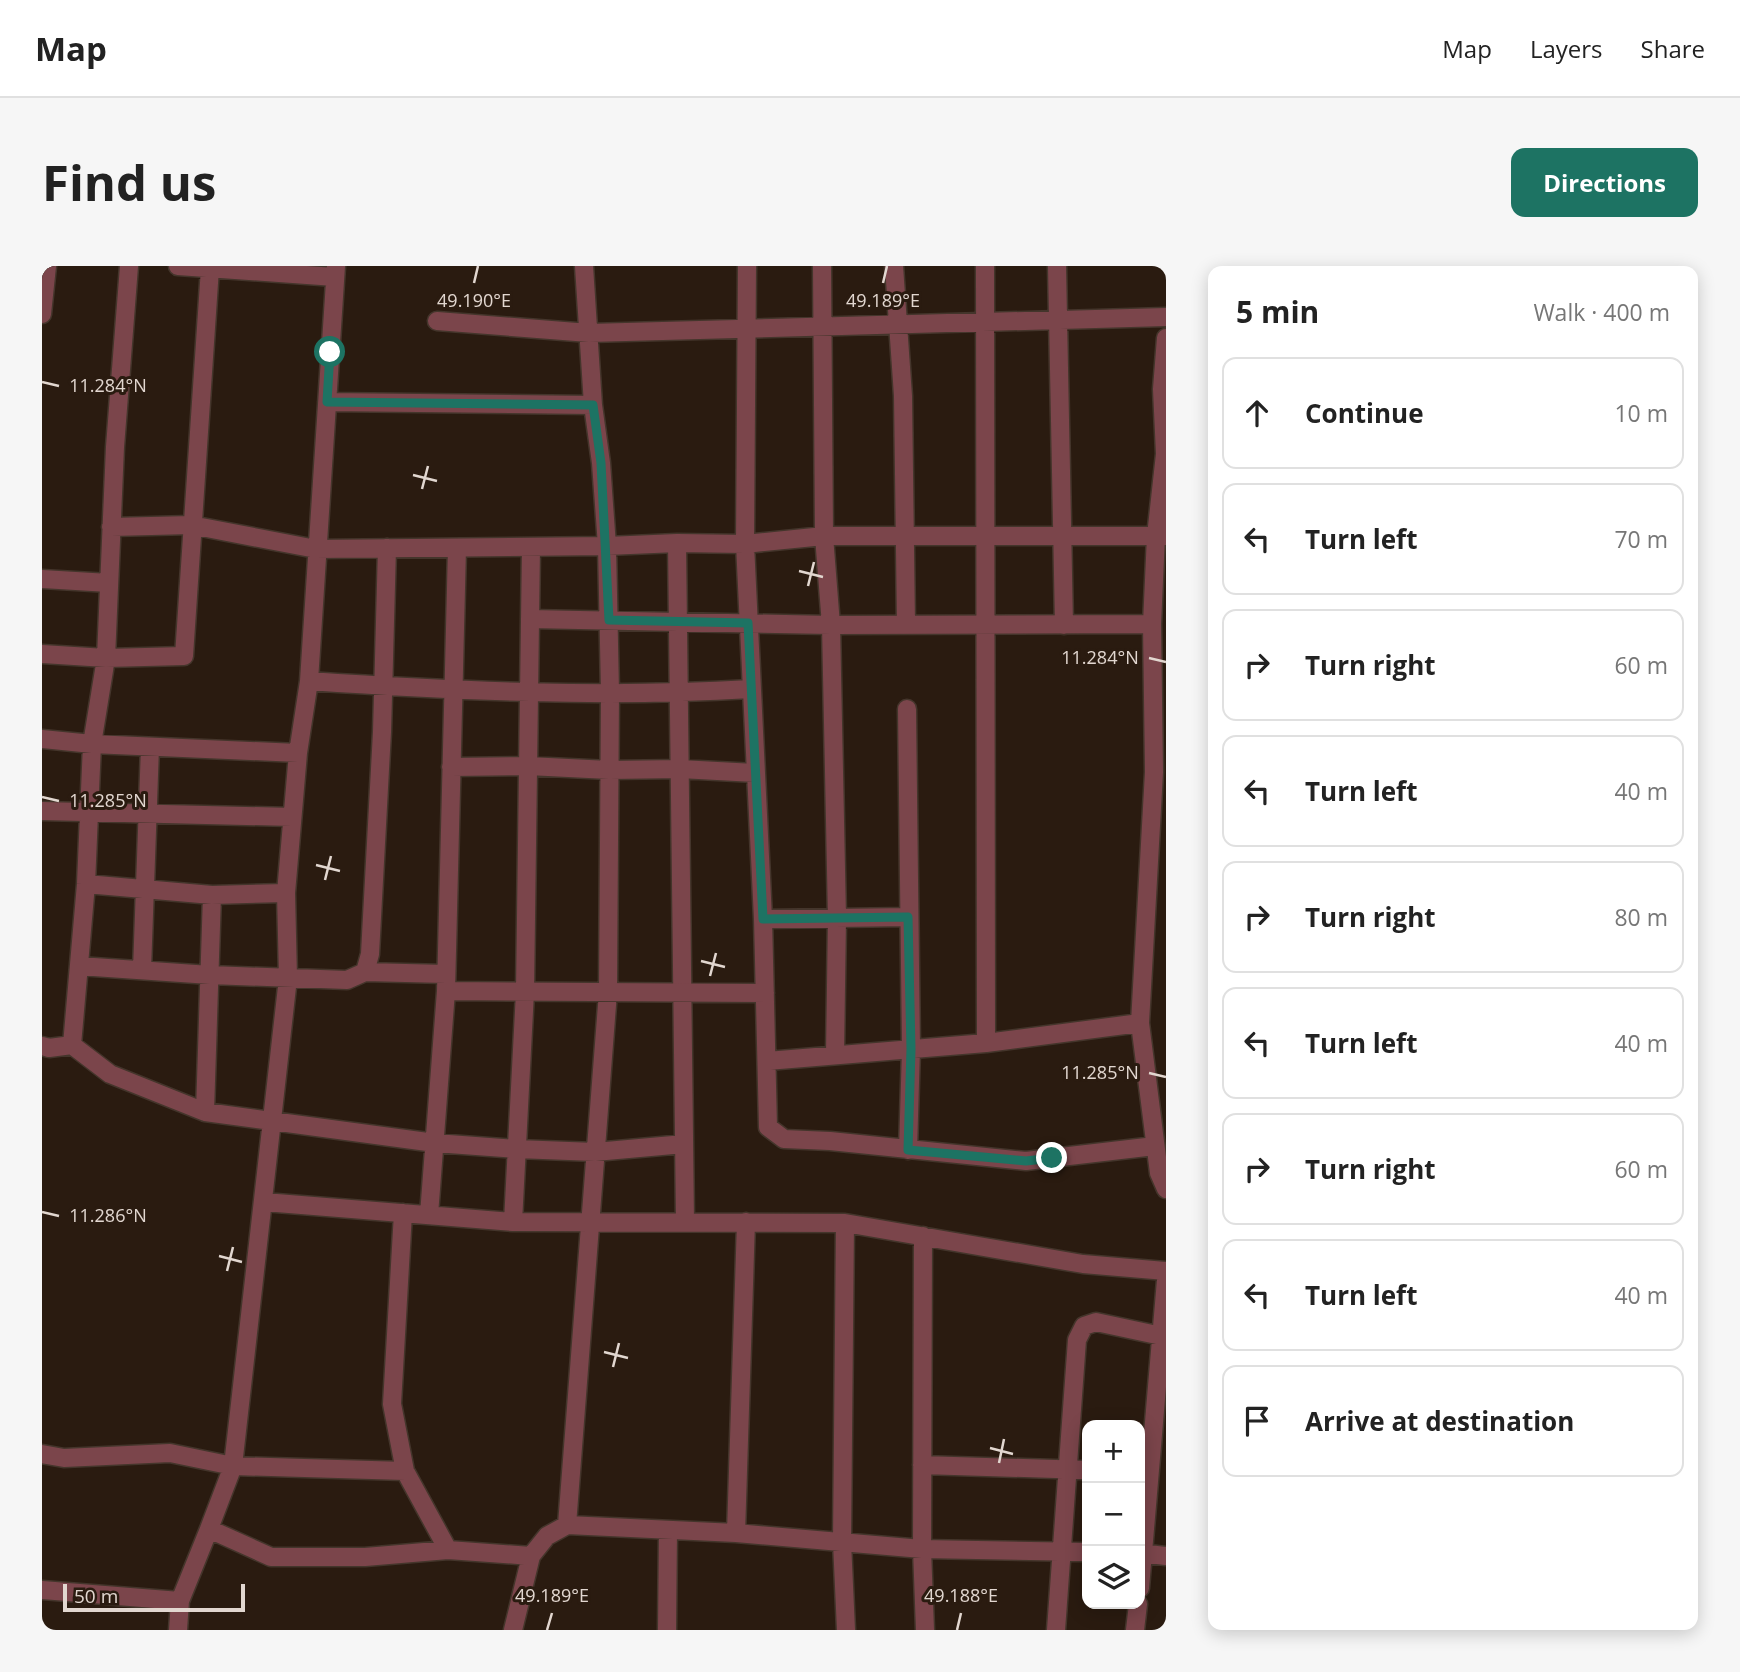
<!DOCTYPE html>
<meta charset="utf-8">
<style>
body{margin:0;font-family:"Open Sans",sans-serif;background:#f6f6f6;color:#222}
.controls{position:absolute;right:21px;bottom:21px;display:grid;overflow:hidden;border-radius:14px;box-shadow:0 4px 18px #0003}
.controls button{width:63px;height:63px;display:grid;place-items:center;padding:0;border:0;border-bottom:2px solid #e0e0e0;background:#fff;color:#222;font:35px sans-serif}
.scale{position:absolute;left:21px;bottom:18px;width:182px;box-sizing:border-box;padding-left:7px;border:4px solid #e2d7d0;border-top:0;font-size:19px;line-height:24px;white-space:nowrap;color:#e2d7d0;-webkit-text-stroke:5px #2a1b10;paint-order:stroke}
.stop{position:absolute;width:21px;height:21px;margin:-16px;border:5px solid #1d7363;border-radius:50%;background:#fff}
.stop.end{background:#1d7363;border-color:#fff;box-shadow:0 2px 7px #0008}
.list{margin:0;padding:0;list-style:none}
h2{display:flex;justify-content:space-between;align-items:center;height:91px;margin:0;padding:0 28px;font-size:30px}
h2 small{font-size:23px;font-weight:400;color:#767676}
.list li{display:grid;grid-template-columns:46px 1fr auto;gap:21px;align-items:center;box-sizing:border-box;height:112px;margin:0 14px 14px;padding:0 14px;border:2px solid #e0e0e0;border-radius:14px}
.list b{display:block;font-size:26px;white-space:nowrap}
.list em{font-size:23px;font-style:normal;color:#767676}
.icon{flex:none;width:38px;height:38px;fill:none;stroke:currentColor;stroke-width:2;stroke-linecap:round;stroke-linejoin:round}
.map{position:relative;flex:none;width:1124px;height:1364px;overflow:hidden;border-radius:14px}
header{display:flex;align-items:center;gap:42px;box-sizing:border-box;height:98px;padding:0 35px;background:#fff;border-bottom:2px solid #e0e0e0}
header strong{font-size:33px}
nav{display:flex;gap:38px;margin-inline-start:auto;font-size:24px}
.intro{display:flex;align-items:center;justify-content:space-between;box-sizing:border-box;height:168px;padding:0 42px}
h1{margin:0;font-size:49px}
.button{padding:18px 32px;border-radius:14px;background:#1d7363;color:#fff;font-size:24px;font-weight:700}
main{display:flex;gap:42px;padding:0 42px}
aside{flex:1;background:#fff;border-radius:14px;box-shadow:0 4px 18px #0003}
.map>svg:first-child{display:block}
</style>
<header>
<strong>Map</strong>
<nav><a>Map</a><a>Layers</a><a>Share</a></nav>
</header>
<div class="intro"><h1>Find us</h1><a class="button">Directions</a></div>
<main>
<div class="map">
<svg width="1124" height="1364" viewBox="0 0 1124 1364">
<rect width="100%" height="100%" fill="#2a1b10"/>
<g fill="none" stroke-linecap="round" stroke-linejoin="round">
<g stroke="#44352b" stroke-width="21">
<path id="minor" d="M136,0L293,11
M294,0L267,415L256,487L244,627L246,712L191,1200L167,1263L229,1291H323L406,1284L489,1290
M705,0L703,278L721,653L726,861L742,873L788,875L984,895L1113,880
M780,0L782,270L789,359L795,652L793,789
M852,0L861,130L864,359
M943,0L944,777
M1015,0L1022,359
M0,48L5,0
M395,55L547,67L1124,51
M1124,72L1120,123L1123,188L1114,270L1110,358L1112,506L1098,757L1117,907L1124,923
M285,136L551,139
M69,261L149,259L274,283L565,280L635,277L703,278L782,270H1124
M635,277L643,955
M0,313L67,317
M488,353L789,359L1110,358
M0,388L64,392L142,390L168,2
M267,415C414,425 562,432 709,423
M865,443L869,783L866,884
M0,473L50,478L256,487
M409,501L486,500L567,504L638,503L713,507
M0,545L250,551
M44,618L170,629L244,627
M721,653L866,651
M37,700L168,709L305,714L323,706L328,688L340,466L345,282
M100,704L108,481
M323,706L404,708
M404,725L723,727
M30,779L44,618L50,478L64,392L73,181L87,0
M0,780L7,782L30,779L68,808L163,846L393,877L475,883L553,886L642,878
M725,795L944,777L1098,757
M163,846L170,629
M222,936L471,956L803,957L1041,998L1124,1005
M361,947L350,1138L363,1205L406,1284
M387,949L404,725L415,282
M471,956L483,726L489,281
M803,957L800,1276L804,1364
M881,970L880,1283L883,1364
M0,1188L22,1192L128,1187L191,1200L363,1205
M880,1199L1045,1204
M525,1259L566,726L568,426L565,280L559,197L551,139L542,0
M694,1267L704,956
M1098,1287L1124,1290
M1098,1322L1124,1014
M0,1324L138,1335
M136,1364L138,1335L167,1263
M471,1364L489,1290L505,1270L525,1259L694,1267L880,1283L1045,1286
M625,1364L626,1264
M1014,1364L1035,1074L1042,1060L1054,1056L1124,1071
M1093,1364L1096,1338"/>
</g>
<use href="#minor" stroke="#7b454b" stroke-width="18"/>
</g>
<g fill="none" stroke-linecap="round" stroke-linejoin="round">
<path stroke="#1d7363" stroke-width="9" d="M288,86L285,136L551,139L559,197L567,354L706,357L721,653L866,651L869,783L866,884L984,895L1010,892"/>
</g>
<path fill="none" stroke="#e2d7d0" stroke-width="2.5" d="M432,17L436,0M841,17L845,0M0,116L17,120M371,209L395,215M380,223L386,200M757,305L781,311M766,320L772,296M1107,392L1124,396M0,531L17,535M274,599L298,605M283,614L289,590M659,695L683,701M668,710L674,687M1107,807L1124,811M0,946L17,950M177,990L200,996M185,1005L191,981M562,1086L586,1092M571,1101L577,1077M948,1182L971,1188M957,1197L962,1173M505,1364L510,1347M915,1364L919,1347"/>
<g font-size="18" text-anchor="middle" fill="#e2d7d0" stroke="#2a1b10" stroke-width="6" stroke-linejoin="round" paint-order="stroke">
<text x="432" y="41">49.190°E</text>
<text x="841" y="41">49.189°E</text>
<text x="66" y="126">11.284°N</text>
<text x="1058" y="398">11.284°N</text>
<text x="66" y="541">11.285°N</text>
<text x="1058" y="813">11.285°N</text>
<text x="66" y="956">11.286°N</text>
<text x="510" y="1336">49.189°E</text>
<text x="919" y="1336">49.188°E</text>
</g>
</svg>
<div class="controls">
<button>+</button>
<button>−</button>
<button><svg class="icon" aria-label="layers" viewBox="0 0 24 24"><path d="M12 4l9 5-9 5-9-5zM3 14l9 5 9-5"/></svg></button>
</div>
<div class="scale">50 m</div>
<div class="stop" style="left:288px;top:86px"></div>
<div class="stop end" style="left:1010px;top:892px"></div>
</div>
<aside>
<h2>5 min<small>Walk · 400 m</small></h2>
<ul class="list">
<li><svg class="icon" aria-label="ahead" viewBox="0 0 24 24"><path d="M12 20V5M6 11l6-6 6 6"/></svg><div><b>Continue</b></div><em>10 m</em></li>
<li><svg class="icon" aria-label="left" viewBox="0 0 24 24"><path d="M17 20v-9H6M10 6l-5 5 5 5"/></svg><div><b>Turn left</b></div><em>70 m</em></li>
<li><svg class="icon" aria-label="right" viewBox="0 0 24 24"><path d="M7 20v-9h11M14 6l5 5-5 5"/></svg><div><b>Turn right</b></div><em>60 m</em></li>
<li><svg class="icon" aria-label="left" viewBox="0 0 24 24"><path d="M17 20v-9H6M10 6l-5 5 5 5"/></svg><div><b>Turn left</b></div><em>40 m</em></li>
<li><svg class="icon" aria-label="right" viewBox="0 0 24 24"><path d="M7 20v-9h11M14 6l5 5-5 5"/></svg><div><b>Turn right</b></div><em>80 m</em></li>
<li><svg class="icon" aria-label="left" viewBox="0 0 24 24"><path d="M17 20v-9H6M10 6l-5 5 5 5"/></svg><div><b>Turn left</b></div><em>40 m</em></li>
<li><svg class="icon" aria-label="right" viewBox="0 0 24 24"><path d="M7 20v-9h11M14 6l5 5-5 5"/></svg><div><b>Turn right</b></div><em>60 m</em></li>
<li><svg class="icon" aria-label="left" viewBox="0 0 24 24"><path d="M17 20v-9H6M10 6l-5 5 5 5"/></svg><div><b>Turn left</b></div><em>40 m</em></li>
<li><svg class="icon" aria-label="arrive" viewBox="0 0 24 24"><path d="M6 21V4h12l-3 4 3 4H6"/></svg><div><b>Arrive at destination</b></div></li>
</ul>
</aside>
</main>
